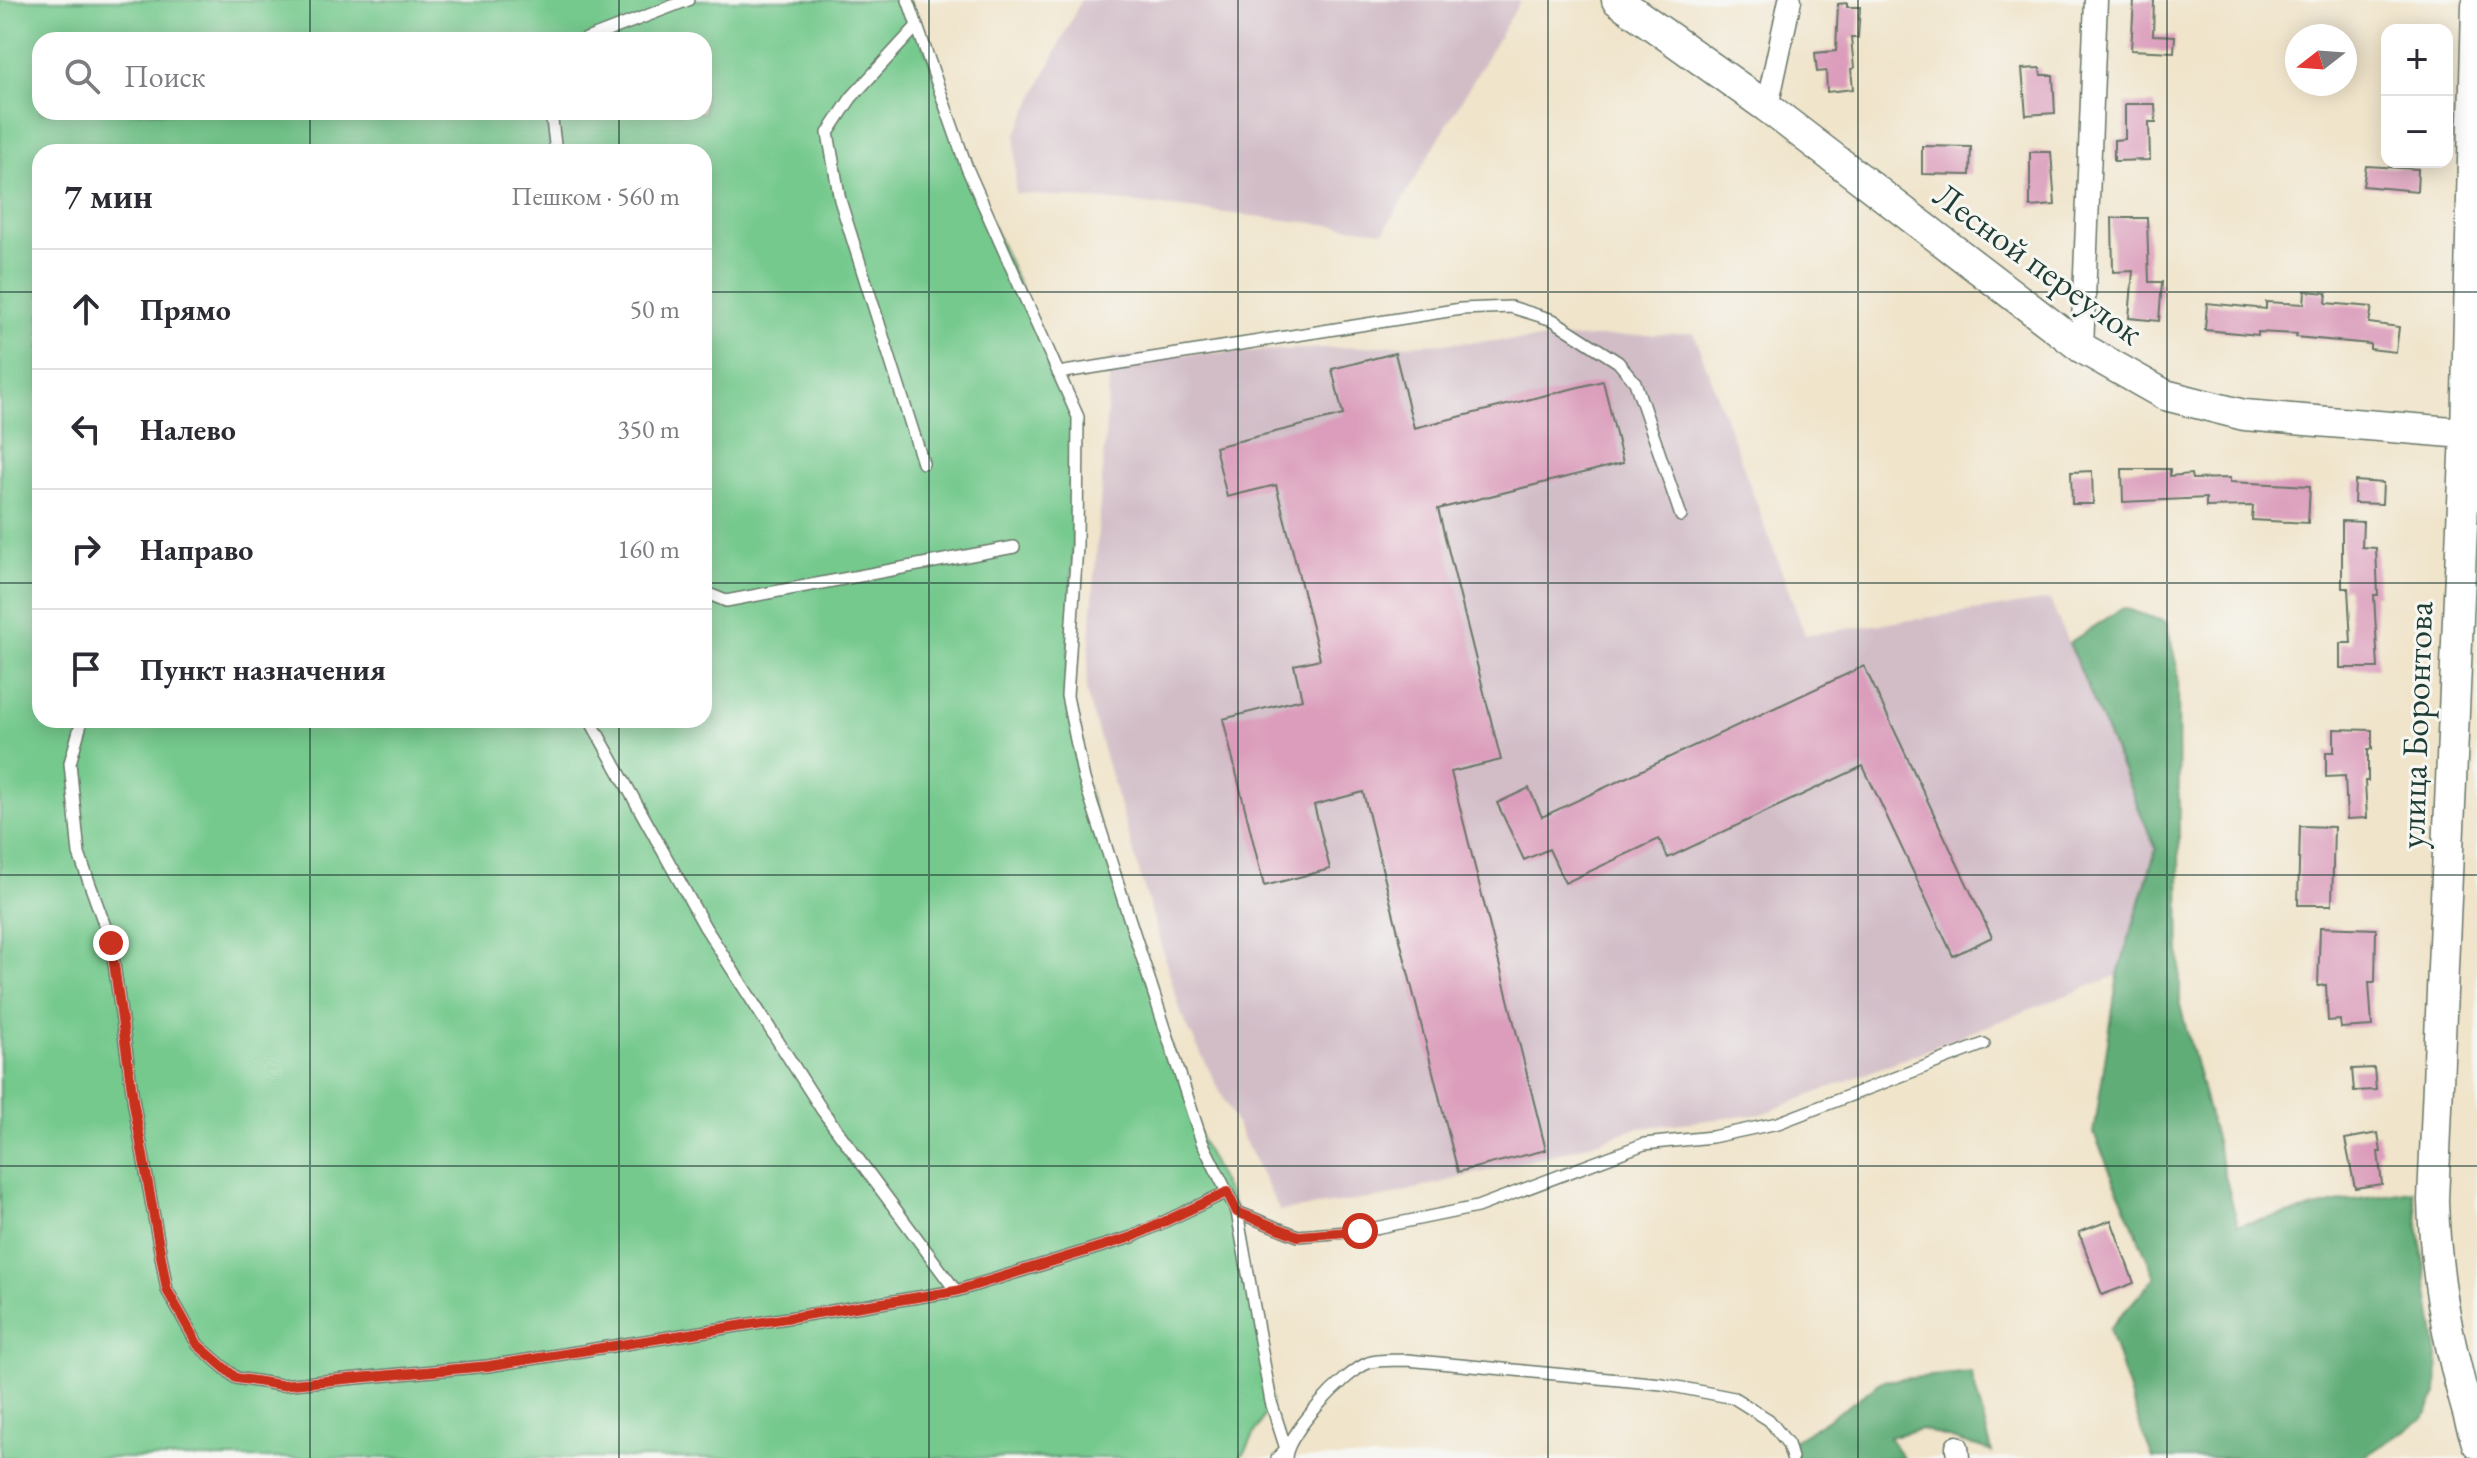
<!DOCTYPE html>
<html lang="ru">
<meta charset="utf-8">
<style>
body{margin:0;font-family:"EB Garamond",serif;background:#f7f7f7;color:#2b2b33}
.controls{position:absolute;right:24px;top:24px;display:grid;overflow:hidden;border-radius:16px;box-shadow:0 4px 20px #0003}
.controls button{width:72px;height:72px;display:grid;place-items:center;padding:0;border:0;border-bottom:2px solid #e1e1e2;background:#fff;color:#2b2b33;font:40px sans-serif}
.compass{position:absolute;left:2285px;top:24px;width:72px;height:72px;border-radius:50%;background:#fff;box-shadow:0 4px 20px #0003;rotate:253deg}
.stop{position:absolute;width:24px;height:24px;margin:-18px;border:6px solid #c8321e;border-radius:50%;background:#fff}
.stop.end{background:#c8321e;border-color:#fff;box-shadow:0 2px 8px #0008}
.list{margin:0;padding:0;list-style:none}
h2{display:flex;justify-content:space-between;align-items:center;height:104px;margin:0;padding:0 32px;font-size:34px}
h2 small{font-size:26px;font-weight:400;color:#7c7c81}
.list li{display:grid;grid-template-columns:52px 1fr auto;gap:24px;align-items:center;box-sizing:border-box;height:120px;padding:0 32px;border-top:2px solid #e1e1e2}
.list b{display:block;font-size:30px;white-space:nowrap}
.list em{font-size:26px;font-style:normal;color:#7c7c81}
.icon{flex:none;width:44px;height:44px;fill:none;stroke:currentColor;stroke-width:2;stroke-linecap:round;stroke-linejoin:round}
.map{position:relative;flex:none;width:2477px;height:1458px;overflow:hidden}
.search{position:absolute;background:#fff;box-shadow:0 4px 20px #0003;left:32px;top:32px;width:680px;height:88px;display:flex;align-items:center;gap:20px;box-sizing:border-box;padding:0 28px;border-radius:24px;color:#7c7c81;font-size:30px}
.panel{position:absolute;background:#fff;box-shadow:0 4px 20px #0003;left:32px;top:144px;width:680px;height:584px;border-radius:24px}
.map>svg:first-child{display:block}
</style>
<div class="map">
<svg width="2477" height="1458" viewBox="0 0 2477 1458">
<rect width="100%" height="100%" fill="#f6f6f2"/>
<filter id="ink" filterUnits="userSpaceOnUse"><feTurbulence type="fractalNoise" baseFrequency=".0125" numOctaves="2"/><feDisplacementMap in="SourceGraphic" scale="16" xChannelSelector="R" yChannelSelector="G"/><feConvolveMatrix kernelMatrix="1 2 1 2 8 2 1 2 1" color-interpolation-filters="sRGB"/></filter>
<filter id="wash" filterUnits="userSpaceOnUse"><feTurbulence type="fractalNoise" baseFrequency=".006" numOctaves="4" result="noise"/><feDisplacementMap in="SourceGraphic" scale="32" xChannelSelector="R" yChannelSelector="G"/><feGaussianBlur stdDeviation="1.8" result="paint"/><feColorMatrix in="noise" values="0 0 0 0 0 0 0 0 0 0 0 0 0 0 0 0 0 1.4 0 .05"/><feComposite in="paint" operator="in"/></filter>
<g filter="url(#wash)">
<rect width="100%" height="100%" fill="#f0e4ca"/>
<path fill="#d2bdc7" d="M1081,0H1521L1384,231L1136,203L1015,193L1016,134Z
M1694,333L1805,635L2050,600L2156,849L2118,975L1762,1114L1638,1128L1575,1149L1384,1197L1280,1211L1182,1016L1086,692L1111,357Z"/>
<path fill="#75c98d" stroke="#4a8360" stroke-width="2" fill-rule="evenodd" d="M0,0H908L967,168L1078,417L1067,696L1084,779L1202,1142L1237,1212L1271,1402L1245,1452L1238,1458H0ZM40,40H704V112H40ZM40,152H704V720H40Z"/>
<path fill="#60ad78" stroke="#407556" stroke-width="2" d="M2123,608L2166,622L2178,671L2180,1005L2238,1225L2346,1201L2413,1191L2438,1357L2437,1394L2424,1418L2362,1458H2153L2142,1432L2109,1329L2155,1277L2094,1133L2118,975L2156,849L2069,643Z
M1971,1372L1992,1452L1921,1429L1889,1437L1903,1458H1792L1788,1444L1844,1409L1882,1381Z"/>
<g id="blocks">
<path fill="#db9dbb" d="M2134,0H2154L2153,35L2175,36L2174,52L2131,50Z
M1847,3V7H1860L1858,38H1851L1854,68L1851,69L1853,89L1827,92L1826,71L1817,72L1815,53L1836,51L1838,4Z
M2040,68L2041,75H2053L2055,113L2026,115L2022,69Z
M2125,104H2155L2156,122H2149L2150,160L2114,161V140L2125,139Z
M1922,146L1971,147L1970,175L1922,174Z
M2030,152H2051L2055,205L2030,207Z
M2366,166L2418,169L2417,191L2363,186Z
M2112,218H2147L2149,282H2162L2159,321L2129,318L2133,271L2113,272Z
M2305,291L2327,293L2326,303L2372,307L2369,323L2399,327L2396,352L2370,349V344L2296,337L2297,334L2258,332V335L2205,330L2207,303L2266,309V302L2304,304Z
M1395,353L1414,428L1603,381L1623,463L1438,509L1501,760L1451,772L1546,1150L1458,1172L1363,792L1314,805L1330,869L1264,886L1223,719L1302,699L1294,665L1320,659L1276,485L1227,497L1215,447L1343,415L1332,369Z
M2122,469H2170V476L2191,474L2192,479L2230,478V482L2310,486L2308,523L2252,520L2253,506L2206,507V498L2123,502Z
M2092,471L2093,504H2072L2071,472Z
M2355,481L2383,483L2382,504L2354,503Z
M2342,521L2363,522L2362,547L2376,548L2378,595H2374L2378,668H2340V643H2351L2348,588H2342Z
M1864,666L1992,937L1953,956L1863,766L1668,858L1659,839L1565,883L1549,849L1524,860L1497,803L1529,788L1542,817Z
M2334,729L2372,730V749H2368V781H2365L2367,818L2347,819L2345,776L2326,777V752H2334Z
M2300,826L2334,827L2332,905H2298Z
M2320,927L2376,929L2375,982H2369L2372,1026L2341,1028L2340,1020L2328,1021L2326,985L2318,986Z
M2374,1068L2376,1090L2354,1091L2352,1069Z
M2378,1133L2381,1152H2378L2382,1184L2355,1188L2345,1139Z
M2111,1220L2134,1283L2102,1295L2079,1232Z"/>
</g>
</g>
<g filter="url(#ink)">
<use href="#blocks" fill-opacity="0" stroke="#687768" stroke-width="2"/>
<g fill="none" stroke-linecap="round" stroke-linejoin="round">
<g stroke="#687768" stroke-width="14">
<path id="lane" d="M908,0L967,168L1078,417L1077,546L1067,696L1084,779L1202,1142L1237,1212L1298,1236L1360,1231L1477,1207L1644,1144L1712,1137L1778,1123L1984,1044
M917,26L851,98L828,133L840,200L923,463
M584,40L688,0
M551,112L556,152
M1058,373L1461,309L1511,307L1553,320L1618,362L1635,382L1681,516
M704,592L726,601L1014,547
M82,720L70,763L79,854L111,943L134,1105L167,1290L198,1345L236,1378L281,1385L488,1366L956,1291L1132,1237L1227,1192
M590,720L705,927L822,1110L956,1291
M1237,1212L1271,1402L1286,1449L1277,1458
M1286,1458C1286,1434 1345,1372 1368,1363C1379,1359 1395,1361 1407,1360L1662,1384L1734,1398L1769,1420L1788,1444L1792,1458"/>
</g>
<g stroke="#687768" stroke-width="25">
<path id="street" d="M1767,107L1790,0
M2082,348L2096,0
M1957,1447L1958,1458"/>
</g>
<g stroke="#687768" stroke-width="33">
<path id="secondary" d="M1617,0L1767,107L2082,348L2165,395L2244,415L2477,434
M2477,5L2466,433L2433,1200C2435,1283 2452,1364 2477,1443"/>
</g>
<use href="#lane" stroke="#fff" stroke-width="11"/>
<use href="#street" stroke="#fff" stroke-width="22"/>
<use href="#secondary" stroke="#fff" stroke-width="30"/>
</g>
</g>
<g fill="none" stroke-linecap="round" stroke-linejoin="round" filter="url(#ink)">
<path stroke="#c8321e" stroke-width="10" d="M111,943L134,1105L167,1290L198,1345L236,1378L281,1385L488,1366L956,1291L1132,1237L1227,1192L1237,1212L1298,1236L1360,1231"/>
</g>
<path fill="none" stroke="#1f3d34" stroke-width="2" stroke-opacity="0.55" d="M310,0V40M619,0V40M929,0V1458M1238,0V1458M1548,0V1458M1858,0V1458M2167,0V1458M310,112V152M619,112V152M0,292H40M704,292H2477M0,583H40M704,583H2477M310,720V1458M619,720V1458M0,875H2477M0,1166H2477"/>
<g text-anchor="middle" stroke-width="6" stroke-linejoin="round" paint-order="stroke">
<g font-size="36" fill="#1f3d34" stroke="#f6f6f2">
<text transform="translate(2039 263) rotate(36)" y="13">Лесной переулок</text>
<text transform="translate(2415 725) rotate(-88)" y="13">улица Боронтова</text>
</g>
</g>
</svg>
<div class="controls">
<button>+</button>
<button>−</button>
</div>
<svg class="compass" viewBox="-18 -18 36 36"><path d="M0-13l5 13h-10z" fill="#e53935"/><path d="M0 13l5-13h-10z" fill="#7c7c81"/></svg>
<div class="stop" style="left:1360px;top:1231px"></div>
<div class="stop end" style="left:111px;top:943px"></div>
<div class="search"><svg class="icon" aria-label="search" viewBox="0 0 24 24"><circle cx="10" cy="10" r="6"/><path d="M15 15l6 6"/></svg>Поиск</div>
<section class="panel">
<h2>7 мин<small>Пешком · 560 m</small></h2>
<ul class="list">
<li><svg class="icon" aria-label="ahead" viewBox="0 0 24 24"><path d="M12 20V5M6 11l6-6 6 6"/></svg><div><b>Прямо</b></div><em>50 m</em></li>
<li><svg class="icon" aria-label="left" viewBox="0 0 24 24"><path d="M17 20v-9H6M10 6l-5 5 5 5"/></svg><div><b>Налево</b></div><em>350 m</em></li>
<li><svg class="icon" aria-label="right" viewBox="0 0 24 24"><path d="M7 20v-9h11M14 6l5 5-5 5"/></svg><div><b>Направо</b></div><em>160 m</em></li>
<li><svg class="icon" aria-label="arrive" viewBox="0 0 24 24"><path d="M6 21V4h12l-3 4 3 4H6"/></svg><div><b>Пункт назначения</b></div></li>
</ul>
</section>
</div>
